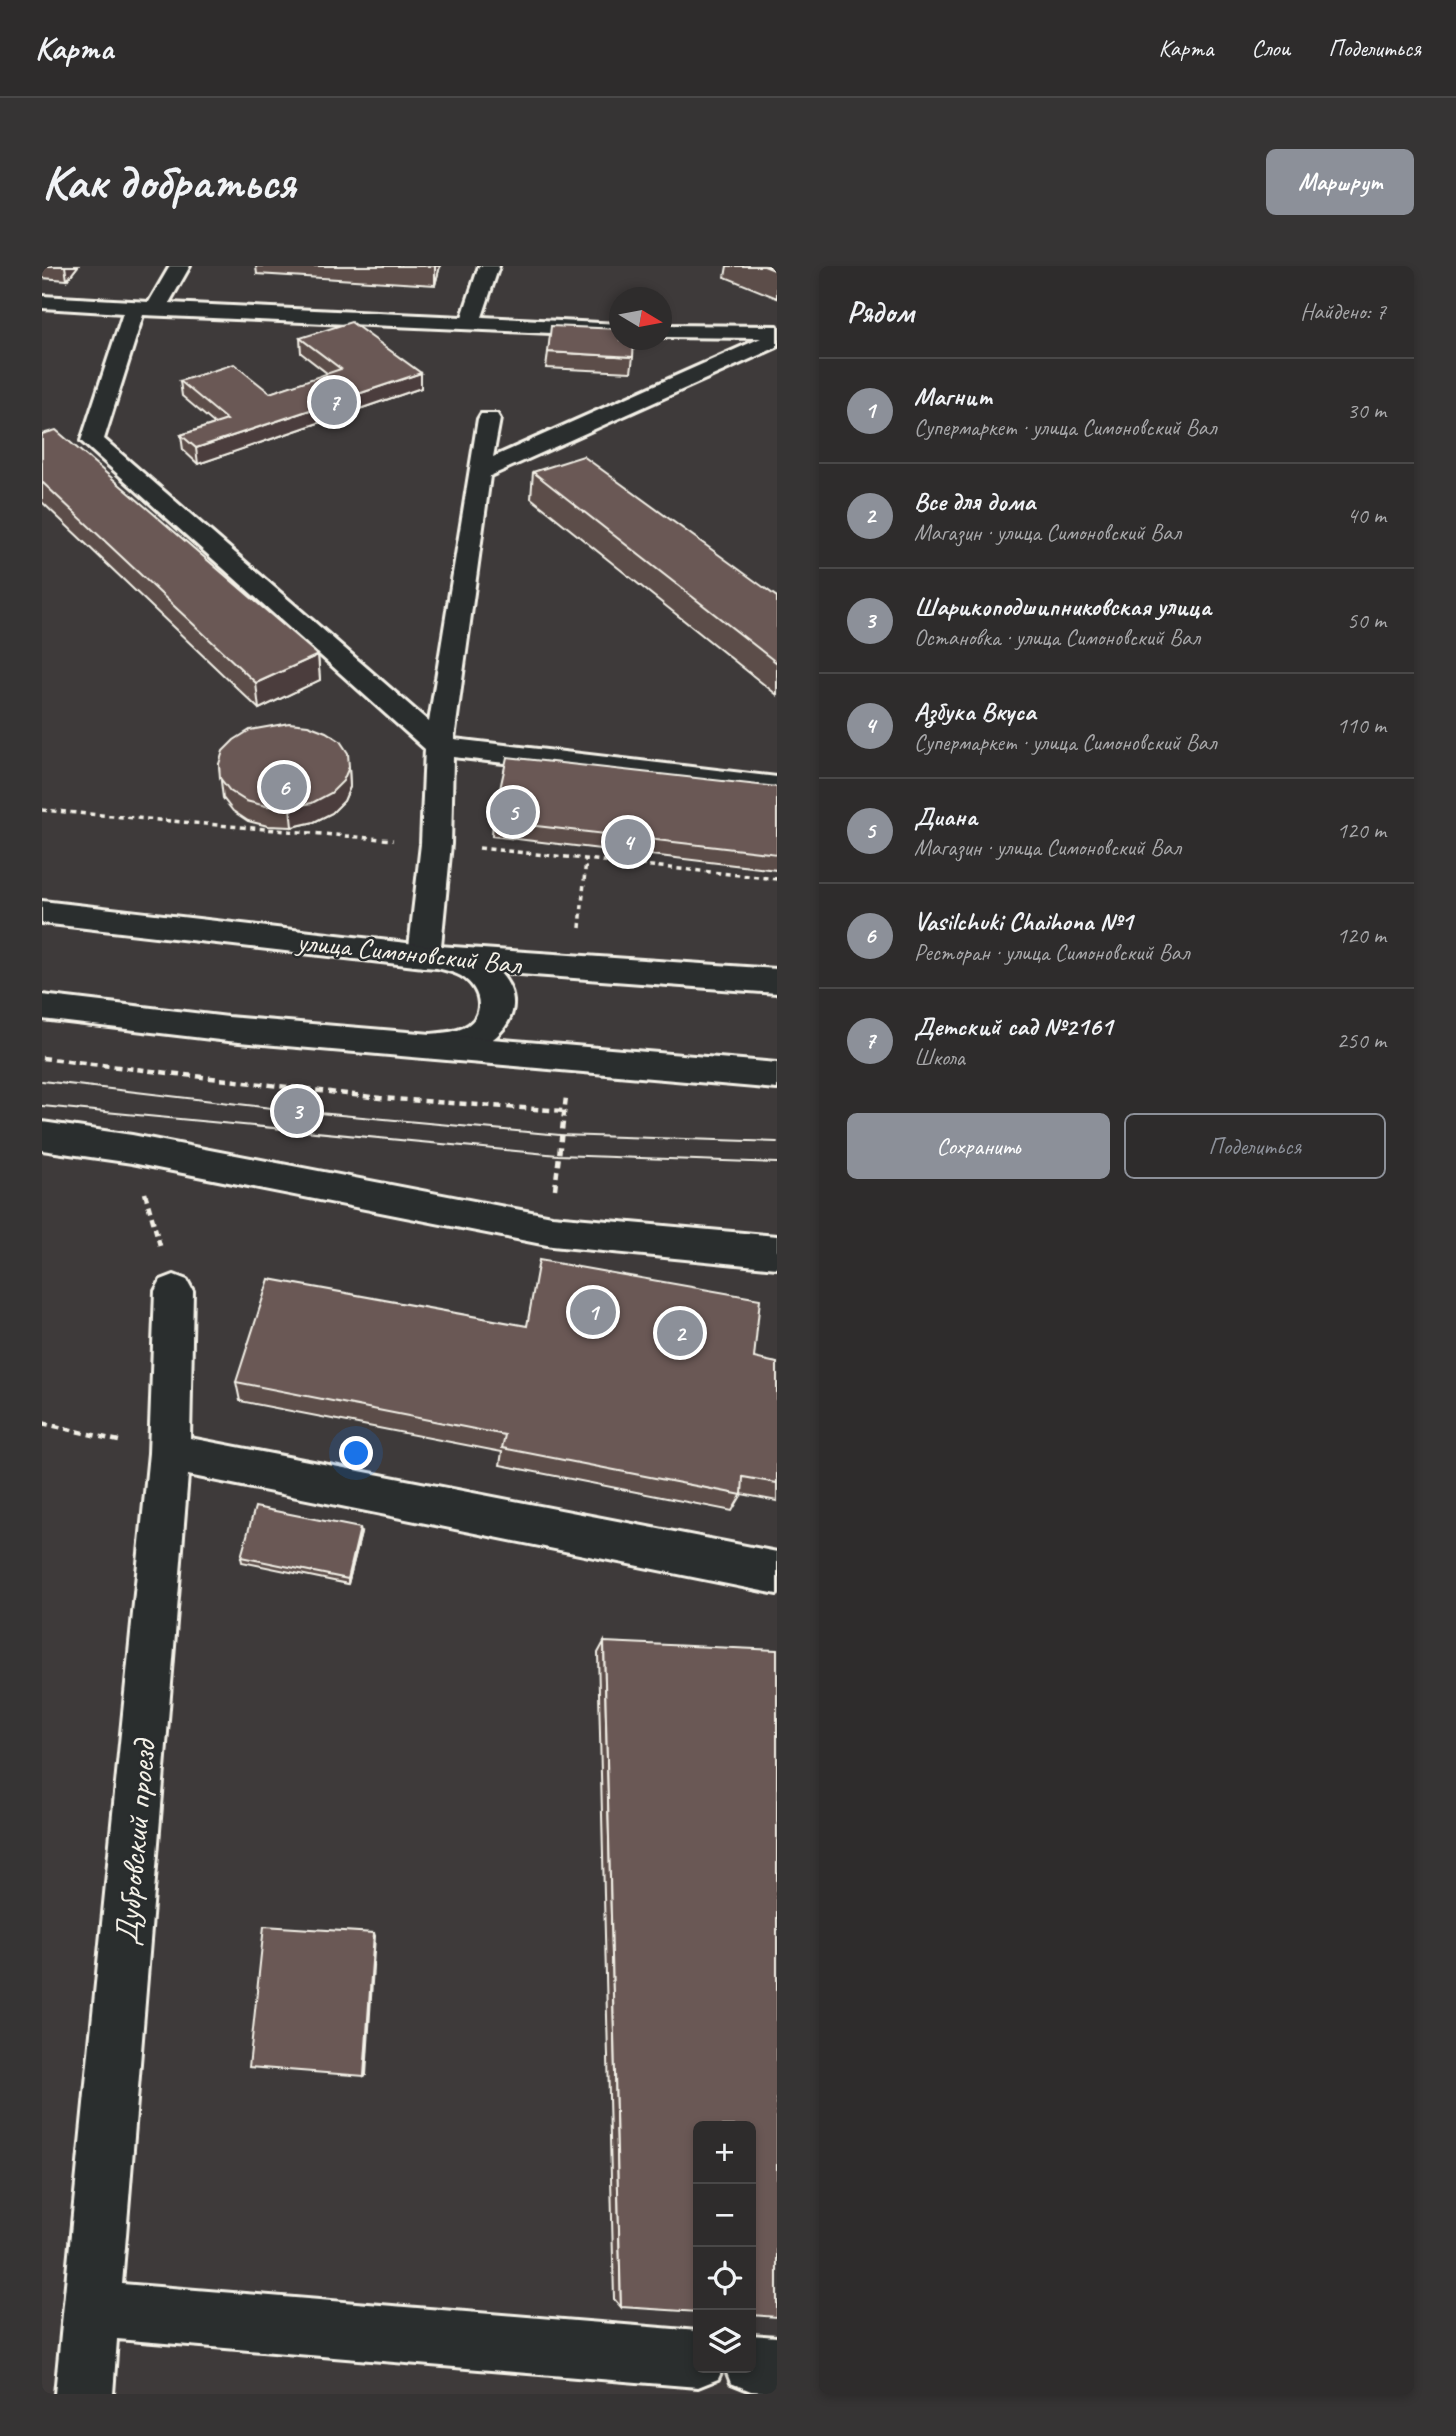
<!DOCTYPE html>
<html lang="ru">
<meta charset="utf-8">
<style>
body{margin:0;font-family:Caveat,sans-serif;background:#363434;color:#f1f3f6}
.controls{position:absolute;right:21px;bottom:21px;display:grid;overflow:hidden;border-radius:10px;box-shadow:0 4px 10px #0003}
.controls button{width:63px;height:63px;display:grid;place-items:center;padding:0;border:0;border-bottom:2px solid #494848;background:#2e2c2c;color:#f1f3f6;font:35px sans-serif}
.compass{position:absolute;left:567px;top:21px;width:63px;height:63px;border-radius:50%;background:#2e2c2c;box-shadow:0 4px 10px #0003;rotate:100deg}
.you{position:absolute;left:315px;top:1188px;width:24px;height:24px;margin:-18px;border:5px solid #fff;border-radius:50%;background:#1a73e8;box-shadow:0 0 0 10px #1a73e833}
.badge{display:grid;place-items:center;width:46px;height:46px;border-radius:50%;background:#8c9099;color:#fff;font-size:23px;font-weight:700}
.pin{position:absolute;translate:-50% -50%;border:4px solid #fff;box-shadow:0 2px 7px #0006}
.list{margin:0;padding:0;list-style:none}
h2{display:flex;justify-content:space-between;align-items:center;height:91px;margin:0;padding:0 28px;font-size:30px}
h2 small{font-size:23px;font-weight:400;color:#a7a7a9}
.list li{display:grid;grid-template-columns:46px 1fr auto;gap:21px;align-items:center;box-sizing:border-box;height:105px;padding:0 28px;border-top:2px solid #494848}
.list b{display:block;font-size:26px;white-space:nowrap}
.list p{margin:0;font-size:23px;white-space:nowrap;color:#a7a7a9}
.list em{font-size:23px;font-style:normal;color:#a7a7a9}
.actions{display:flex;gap:14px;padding:21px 28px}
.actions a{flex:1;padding:16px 0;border:2px solid #8c9099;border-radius:10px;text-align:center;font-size:24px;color:#8c9099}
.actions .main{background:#8c9099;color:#fff}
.icon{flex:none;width:38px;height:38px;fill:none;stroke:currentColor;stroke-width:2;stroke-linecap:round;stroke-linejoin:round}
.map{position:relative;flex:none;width:735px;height:2128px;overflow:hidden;border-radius:10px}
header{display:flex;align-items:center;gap:42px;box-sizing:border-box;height:98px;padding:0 35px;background:#2e2c2c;border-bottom:2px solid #494848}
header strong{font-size:33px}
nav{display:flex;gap:38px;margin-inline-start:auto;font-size:24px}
.intro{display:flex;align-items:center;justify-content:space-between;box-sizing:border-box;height:168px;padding:0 42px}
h1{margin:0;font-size:49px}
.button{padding:18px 32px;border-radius:10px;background:#8c9099;color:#fff;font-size:24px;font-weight:700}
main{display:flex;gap:42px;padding:0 42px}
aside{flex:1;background:#2e2c2c;border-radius:10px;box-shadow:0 4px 10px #0003}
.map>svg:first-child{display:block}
</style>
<header>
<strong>Карта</strong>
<nav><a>Карта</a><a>Слои</a><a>Поделиться</a></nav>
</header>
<div class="intro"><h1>Как добраться</h1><a class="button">Маршрут</a></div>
<main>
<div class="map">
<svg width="735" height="2128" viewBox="0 0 735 2128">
<rect width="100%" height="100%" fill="#3e3a3a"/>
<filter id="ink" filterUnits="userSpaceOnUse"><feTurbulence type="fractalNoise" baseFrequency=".0143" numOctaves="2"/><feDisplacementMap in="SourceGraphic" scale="14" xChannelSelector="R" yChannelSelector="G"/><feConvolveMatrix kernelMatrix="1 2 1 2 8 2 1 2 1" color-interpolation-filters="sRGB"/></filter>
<g filter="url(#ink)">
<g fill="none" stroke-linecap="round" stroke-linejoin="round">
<g stroke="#f4f1e8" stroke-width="6">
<path id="minor" d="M128,0H148L127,37L420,51L437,0H457L440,51L578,58V70L101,49L62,173L387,456L436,153L439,148H455L458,153L451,191L719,72L620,71V59L735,60V81L448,210L412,473L735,511V529L411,491L409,578L399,680C414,684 433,687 446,696C513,747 431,807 372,789L367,780L372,771C388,766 406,769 421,762C445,751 440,722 419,710C410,705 398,703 388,700L382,701L371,698L366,690L379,578L383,483L39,175L81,47L0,42V30L107,36Z
M0,856L90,869L510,950L735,970V1002L510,980L90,897L0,884Z
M132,1009L145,1014L151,1025L148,1172L735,1286V1328L146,1209L80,2018L656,2065V2102H681L676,2113L656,2121L75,2073L71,2128H13L107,1187L113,1025L119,1014Z
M709,2069L735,2071V2127L709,2125L689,2117L683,2102H709Z"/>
</g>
<g stroke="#f4f1e8" stroke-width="6">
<path id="major" d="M0,635L382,679L735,703V727L382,701L0,657Z
M0,729L186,751L735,797V823L186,775L0,753Z"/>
</g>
<path stroke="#f4f1e8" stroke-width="3.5" stroke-dasharray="5 4.5" stroke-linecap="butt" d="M0,544L351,574
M437,582L735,613
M538,662L544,593"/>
<path stroke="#f4f1e8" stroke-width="4.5" stroke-dasharray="7 5" stroke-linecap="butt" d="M0,792L338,832L522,845
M513,923L524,831
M103,927L119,983
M0,1157L81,1176"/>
<use href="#minor" fill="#2a2d2e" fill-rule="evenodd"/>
<use href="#major" fill="#2a2d2e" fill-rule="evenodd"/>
<path stroke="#f4f1e8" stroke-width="2" d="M0,815L255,845L518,869L735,876
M0,840L516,889L735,897"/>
</g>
<path fill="#5c4d49" stroke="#f4f1e8" stroke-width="2" d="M0,0H36L25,14L0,12Z
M214,0H398L393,19L215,8Z
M685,0H735V32L683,11Z
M258,72L379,107V122L156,198L141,184L139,169L173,158L140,130L138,115L228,127L286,108L259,87Z
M506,86L591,91L589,106L504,102Z
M0,168L276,389L278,414L217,443L0,236Z
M491,206L735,331V429L489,232Z
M177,498L307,501L308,521L302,535L290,547L272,556L250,561L226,560L206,555L191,545L181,532Z
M735,521V604L450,570L451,555Z
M485,1060L735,1097V1235L700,1228L690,1245L458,1199L460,1186L198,1135L194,1116Z
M319,1267L306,1318L200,1296L199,1291Z
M562,1376L579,2041L572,2033L556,1387Z"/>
<path fill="#4b3e3c" stroke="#f4f1e8" stroke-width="2" d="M23,0H36L25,14Z
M393,0H398L393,19Z
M379,107V122L156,198L154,182Z
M276,389L278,414L217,443L214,417Z
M307,501L308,521L302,535L290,547L272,556L250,561L248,541Z
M318,1262L319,1267L306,1318V1313Z
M332,1667L333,1670L324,1809L322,1810Z"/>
<path fill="#6b5955" stroke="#f4f1e8" stroke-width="2" d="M722,0H735V5Z
M309,56L379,107L154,182L139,169L185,154L138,115L192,98L228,127L299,103L258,72Z
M509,60L578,63V74H592L591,91L506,86Z
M14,164L276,389L214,417L0,216V168Z
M541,190L735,331V397L491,206Z
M247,457L266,459L284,466L298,475L306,487L307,501L301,515L289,527L270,537L248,541L224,540L204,535L188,525L178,512L177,498L181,485L192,474L208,464Z
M465,491L735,521V588L451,555Z
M497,994L718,1033L712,1092L735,1097V1217L701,1211L700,1229L460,1182L463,1169L194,1116L227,1013L485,1060Z
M213,1241L318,1262L306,1313L199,1291Z
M562,1376L735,1384V2051L709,2049V1860H656V2046L579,2041Z
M222,1660L332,1667L322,1810L207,1801Z"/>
</g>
<g text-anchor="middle" stroke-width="5" stroke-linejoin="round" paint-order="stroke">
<g font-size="28" fill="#f4f1e8" stroke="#2a2d2e">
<text transform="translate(367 686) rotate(6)" y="10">улица Симоновский Вал</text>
</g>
<g font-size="33" fill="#f4f1e8" stroke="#2a2d2e">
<text transform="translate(92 1577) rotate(-85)" y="12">Дубровский проезд</text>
</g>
</g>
</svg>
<div class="controls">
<button>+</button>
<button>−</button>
<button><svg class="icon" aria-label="locate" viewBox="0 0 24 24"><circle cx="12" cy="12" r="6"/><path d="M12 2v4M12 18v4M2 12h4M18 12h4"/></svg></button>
<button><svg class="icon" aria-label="layers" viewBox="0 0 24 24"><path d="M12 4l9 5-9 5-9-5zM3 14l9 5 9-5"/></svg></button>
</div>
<svg class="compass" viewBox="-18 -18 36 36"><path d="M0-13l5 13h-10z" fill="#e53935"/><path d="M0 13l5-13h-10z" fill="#a7a7a9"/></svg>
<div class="you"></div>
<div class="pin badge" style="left:551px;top:1046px">1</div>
<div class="pin badge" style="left:638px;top:1067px">2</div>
<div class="pin badge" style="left:255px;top:845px">3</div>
<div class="pin badge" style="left:586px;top:576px">4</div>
<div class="pin badge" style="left:471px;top:546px">5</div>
<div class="pin badge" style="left:242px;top:521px">6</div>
<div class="pin badge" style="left:292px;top:136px">7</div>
</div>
<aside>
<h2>Рядом<small>Найдено: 7</small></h2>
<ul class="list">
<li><span class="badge">1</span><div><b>Магнит</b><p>Супермаркет · улица Симоновский Вал</p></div><em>30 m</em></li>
<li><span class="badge">2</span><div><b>Все для дома</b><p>Магазин · улица Симоновский Вал</p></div><em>40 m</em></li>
<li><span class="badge">3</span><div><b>Шарикоподшипниковская улица</b><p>Остановка · улица Симоновский Вал</p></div><em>50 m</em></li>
<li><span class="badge">4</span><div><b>Азбука Вкуса</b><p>Супермаркет · улица Симоновский Вал</p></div><em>110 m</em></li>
<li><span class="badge">5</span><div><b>Диана</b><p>Магазин · улица Симоновский Вал</p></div><em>120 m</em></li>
<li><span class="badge">6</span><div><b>Vasilchuki Chaihona №1</b><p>Ресторан · улица Симоновский Вал</p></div><em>120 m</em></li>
<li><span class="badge">7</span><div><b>Детский сад №2161</b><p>Школа</p></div><em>250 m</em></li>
</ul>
<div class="actions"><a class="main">Сохранить</a><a>Поделиться</a></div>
</aside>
</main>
